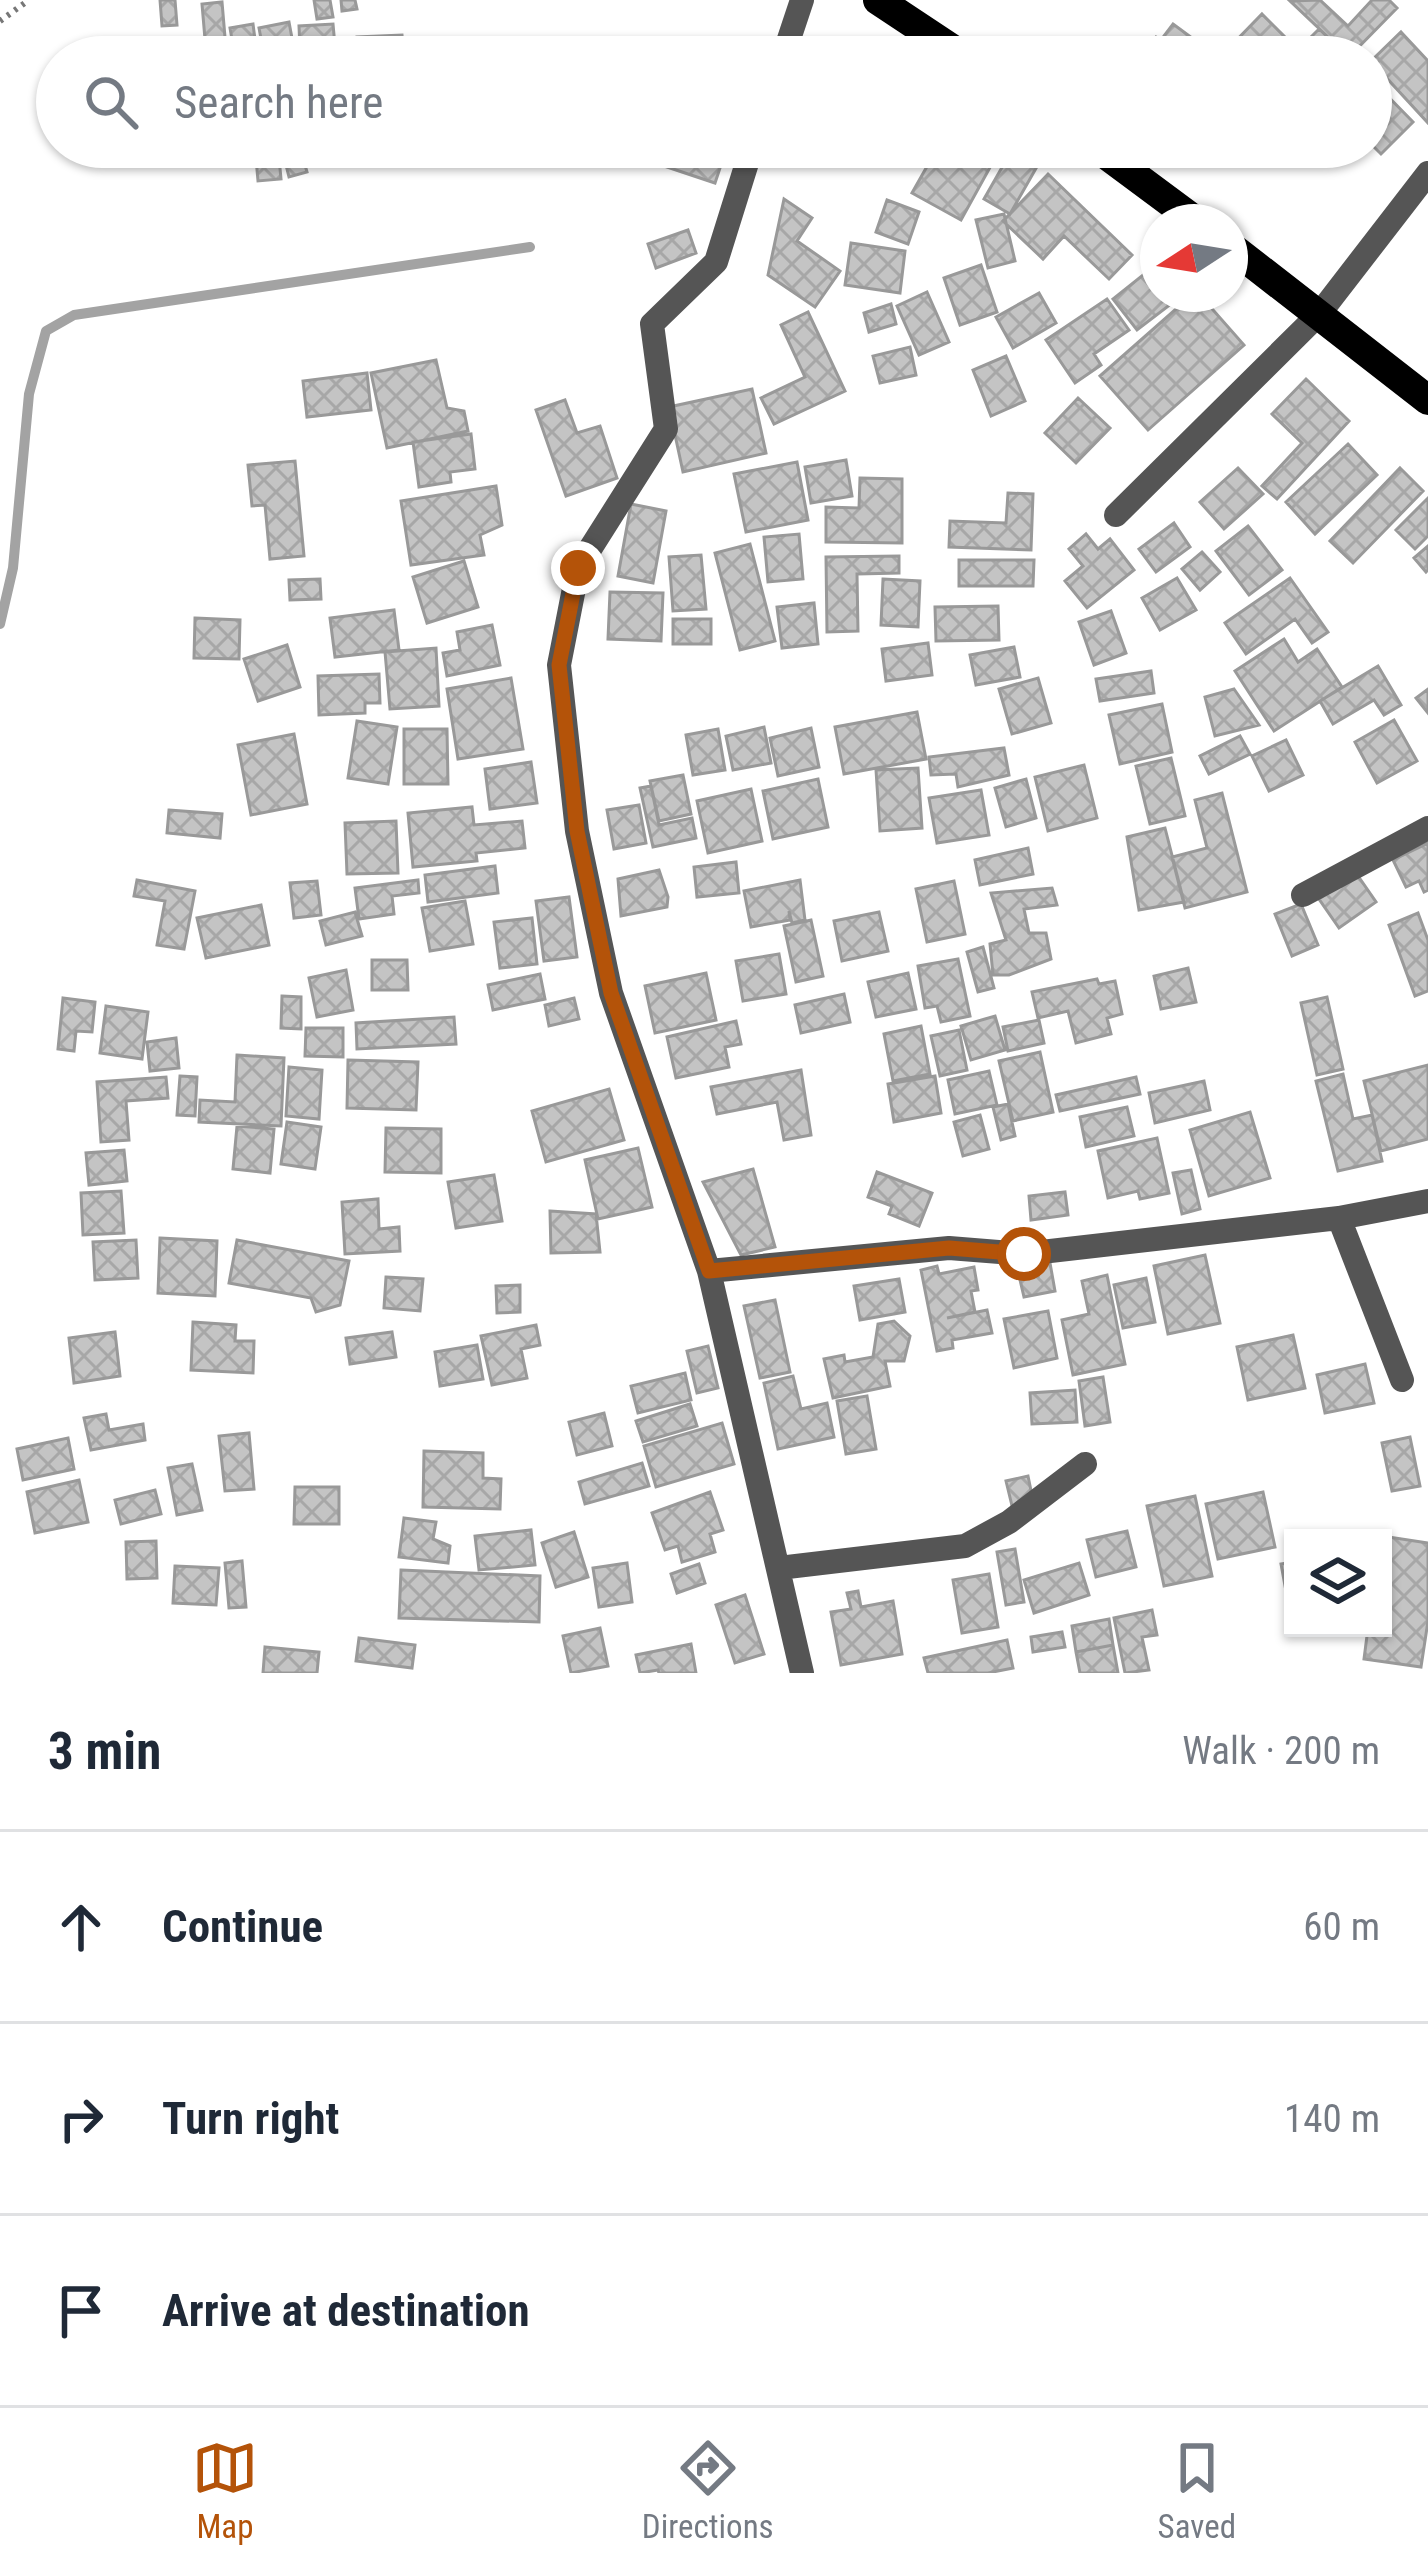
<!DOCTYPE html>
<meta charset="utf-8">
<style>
body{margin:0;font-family:"Roboto Condensed",sans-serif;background:#f2f2f3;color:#1f2937}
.controls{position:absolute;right:36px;bottom:36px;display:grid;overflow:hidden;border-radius:0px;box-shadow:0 3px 9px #0004}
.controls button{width:108px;height:108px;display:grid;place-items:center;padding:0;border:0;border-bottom:3px solid #e0e1e3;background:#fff;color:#1f2937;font:60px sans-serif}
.compass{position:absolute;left:1140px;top:204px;width:108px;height:108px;border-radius:50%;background:#fff;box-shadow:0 3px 9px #0004;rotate:258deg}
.stop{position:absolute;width:36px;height:36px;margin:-27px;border:9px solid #b45309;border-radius:50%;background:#fff}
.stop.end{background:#b45309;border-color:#fff;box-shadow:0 3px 12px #0008}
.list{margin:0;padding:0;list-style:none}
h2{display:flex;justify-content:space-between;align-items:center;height:156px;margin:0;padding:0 48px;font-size:51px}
h2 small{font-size:39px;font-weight:400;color:#747a83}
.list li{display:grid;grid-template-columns:78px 1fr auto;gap:36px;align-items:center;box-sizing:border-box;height:192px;padding:0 48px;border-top:3px solid #e0e1e3}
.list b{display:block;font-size:45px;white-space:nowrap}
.list em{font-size:39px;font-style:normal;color:#747a83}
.icon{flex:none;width:66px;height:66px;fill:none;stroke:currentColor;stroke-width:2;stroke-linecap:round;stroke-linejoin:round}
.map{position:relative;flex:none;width:1428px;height:1673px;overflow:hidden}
.search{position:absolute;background:#fff;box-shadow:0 3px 9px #0004;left:36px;right:36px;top:36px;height:132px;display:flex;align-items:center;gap:30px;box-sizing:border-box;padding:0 42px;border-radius:66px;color:#747a83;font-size:45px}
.sheet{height:732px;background:#fff}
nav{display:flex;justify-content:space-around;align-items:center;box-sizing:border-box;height:168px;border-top:3px solid #e0e1e3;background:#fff;font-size:33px;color:#747a83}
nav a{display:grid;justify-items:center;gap:6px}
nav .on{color:#b45309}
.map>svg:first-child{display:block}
</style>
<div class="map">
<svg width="1428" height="1673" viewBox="0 0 1428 1673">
<defs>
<pattern id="building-cross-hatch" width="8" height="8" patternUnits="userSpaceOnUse" patternTransform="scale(3)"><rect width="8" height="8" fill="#c4c4c4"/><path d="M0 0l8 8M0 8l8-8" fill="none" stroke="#a7a7a7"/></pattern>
</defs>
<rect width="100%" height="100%" fill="#fff"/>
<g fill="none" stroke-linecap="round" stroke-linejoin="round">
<path stroke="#a3a3a3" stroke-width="10" d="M0,624L13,568L29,394L46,331L74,315L530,247"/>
</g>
<path fill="url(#building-cross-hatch)" stroke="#999" stroke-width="3" d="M160,0H175L177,25L162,26Z
M314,0H330L333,17L317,19Z
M341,0H355L357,9L342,11Z
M1320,0L1348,26L1372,0H1389L1397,8L1349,57L1290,1Z
M222,2L226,49L206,51L202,4Z
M1262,14L1286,38L1267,57H1235L1227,50Z
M289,22L294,49L264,55L259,28Z
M253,24L257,55L235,57L230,28Z
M333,24L335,46L300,49L299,26Z
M1173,24L1203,46L1195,57H1155L1146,50L1156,37L1161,40Z
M1319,29L1349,57H1291Z
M1401,32L1428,61V123L1371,61Z
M402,35L404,57H358L357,37Z
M1371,79L1413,122L1381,154L1371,144Z
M220,147H252V151L221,156Z
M255,147H278L281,179L258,181Z
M300,147L307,172L289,177L282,149Z
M664,147L726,150L715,183L658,164Z
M938,147H992L999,151L961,220L912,193Z
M1013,148L1039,163L1010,214L984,199Z
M1048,174L1132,255L1109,279L1064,236L1043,259L1003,221Z
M784,199L812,218L797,241L840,271L815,307L768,275Z
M887,200L919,212L908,244L876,232Z
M1004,214L1015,261L988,268L976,220Z
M688,230L696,253L656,268L648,244Z
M851,243L905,251L900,293L845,285Z
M1158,263V294H1184L1137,330L1113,299Z
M981,265L997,312L960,325L944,278Z
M927,292L949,342L919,355L897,306Z
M1039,293L1056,323L1013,348L996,317Z
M1193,294H1199L1244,345L1148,430L1100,376Z
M1107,299L1129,330L1094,354L1101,365L1075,383L1046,340Z
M891,304L896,324L869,332L864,313Z
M808,312L845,391L774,424L761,398L805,377L781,325Z
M910,347L916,375L880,383L873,356Z
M1006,356L1025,401L991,416L973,370Z
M436,360L447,408L464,411L468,431L387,448L371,373Z
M367,373L371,410L307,417L303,381Z
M1306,379L1349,421L1277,499L1262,486L1302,443L1272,414Z
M752,389L766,453L683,472L669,407Z
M1078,398L1110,428L1076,463L1045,433Z
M565,400L577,433L600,426L617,478L566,496L536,410Z
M471,434L475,469L450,472L451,482L419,487L413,442Z
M1348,444L1377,475L1315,534L1286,502Z
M846,460L852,496L811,503L805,467Z
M295,461L304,556L270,559L265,505L252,506L248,465Z
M797,462L808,520L746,532L734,474Z
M1238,468L1263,494L1224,529L1200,502Z
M1400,468L1423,491L1353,563L1330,541Z
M860,478L902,479V543L826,542V507L859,508Z
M496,486L502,525L480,535L484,555L411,565L401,501Z
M1008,493L1033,494L1031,550L949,547L950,521L1006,523Z
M1428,498V536L1415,549L1396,530Z
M631,504L666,511L653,583L618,576Z
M1174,523L1190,547L1156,572L1139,549Z
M1248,526L1282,570L1249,595L1216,551Z
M799,534L803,579L768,582L764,537Z
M1086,534L1098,549L1110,539L1134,570L1087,608L1065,581L1083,566L1069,549Z
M750,544L775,641L740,650L715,553Z
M1428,546V570L1426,572L1414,558Z
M1202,552L1220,572L1200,590L1182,569Z
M701,555L706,609L673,611L669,557Z
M899,556V573L857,574L858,631L827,632L826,557Z
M959,560H1034L1033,586H959Z
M464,561L478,607L427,623L413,577Z
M1177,578L1196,610L1160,630L1142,598Z
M1290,578L1328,632L1312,643L1295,619L1246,654L1225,623Z
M320,579L321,599L290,600L289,580Z
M883,579L920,581L918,627L881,625Z
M610,592L663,593L661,641L608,639Z
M814,603L818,644L782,648L777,607Z
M998,606L999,640L936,641L935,607Z
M394,610L399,650L335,657L330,618Z
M1111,611L1126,653L1094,665L1079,622Z
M195,618L240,620L239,659L194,658Z
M673,619H711V644H673Z
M492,625L500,665L447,676L443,653L460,650L457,632Z
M1284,639L1298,662L1317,649L1342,687L1274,731L1235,671Z
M928,643L932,675L886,681L882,649Z
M287,645L300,687L258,701L244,659Z
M1014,647L1020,677L976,685L970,655Z
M436,648L439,706L390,709L385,652Z
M1378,666L1401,705L1384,715L1374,700L1333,724L1320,701Z
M1151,671L1154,693L1100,701L1096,679Z
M379,674L380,703H365V713L319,715L318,676Z
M511,678L523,749L458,759L447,689Z
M1038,678L1051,723L1012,734L999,689Z
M1234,689L1259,725L1215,736L1205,697Z
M1428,689V713L1416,698Z
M1162,704L1172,752L1120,764L1109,715Z
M917,712L926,759L844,774L835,727Z
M1394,720L1417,761L1377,783L1355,742Z
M357,721L397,727L388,784L348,778Z
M764,727L771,763L733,770L726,736Z
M811,728L819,767L778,776L770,738Z
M404,729H447L448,784H404Z
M718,729L725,770L693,775L686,735Z
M294,734L307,804L251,815L238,745Z
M1240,736L1250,754L1209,774L1200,756Z
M1286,740L1303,775L1269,791L1252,756Z
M1004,748L1009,775L958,787L956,774L931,775L929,757Z
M1171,758L1185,816L1150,824L1136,766Z
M531,762L537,803L490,809L485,769Z
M1084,765L1097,818L1048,831L1035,777Z
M918,768L922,828L880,831L876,770Z
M683,775L691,814L659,821L650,781Z
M818,779L828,827L773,839L763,791Z
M1026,779L1036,818L1006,827L995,788Z
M651,786L659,825L692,818L696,838L653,847L640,788Z
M751,789L762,841L708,853L697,801Z
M981,790L989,835L937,843L929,798Z
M1222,793L1247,892L1185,908L1172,857L1207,848L1195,800Z
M639,805L646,843L614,849L607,810Z
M472,807L474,825L522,821L525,848L476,853L477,861L413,867L408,813Z
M169,810L222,814L220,838L167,833Z
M396,821L398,873L347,874L345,823Z
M1165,828L1184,902L1139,910L1127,837Z
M1428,843V890L1424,892L1419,881L1406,887L1393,860Z
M1028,848L1033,874L980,885L975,860Z
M736,862L739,893L697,897L694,867Z
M495,866L498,893L428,902L425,875Z
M659,870L668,897L667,907L621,916L618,879Z
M1356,873L1376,902L1339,928L1319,899Z
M137,880L195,891L184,949L157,945L165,901L134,896Z
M418,880L419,893L392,896L394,914L359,919L355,888Z
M800,880L805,920L792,923L789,911L790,920L751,927L744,891Z
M317,881L321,915L294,918L290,883Z
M954,881L965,934L927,942L916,889Z
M1052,888L1057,905L1024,909L1029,933H1046L1051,959L1009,975H993L990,944L1006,940L991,893Z
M569,897L577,957L544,961L536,901Z
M465,901L473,944L430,951L422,908Z
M1301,904L1318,945L1292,956L1275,914Z
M261,905L269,945L206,958L197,918Z
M355,912L362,936L326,945L320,921Z
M879,912L888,951L842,961L834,921Z
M1418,913L1428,940V991L1415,996L1389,925Z
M532,918L537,964L500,968L494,922Z
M811,920L823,976L796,982L784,926Z
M983,947L994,988L978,992L967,952Z
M779,954L786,994L743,1001L736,961Z
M958,959L970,1016L941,1022L937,1006L925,1008L918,966Z
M372,960H407L408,990H372Z
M1188,968L1196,1002L1161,1009L1154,976Z
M346,970L353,1010L317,1017L309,978Z
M706,973L716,1020L655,1033L645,986Z
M908,973L916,1009L876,1017L868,982Z
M540,974L545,999L493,1010L488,985Z
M1097,979L1099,984L1115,981L1122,1014L1107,1018L1111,1034L1076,1043L1068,1011L1038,1018L1032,992Z
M844,994L850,1022L801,1033L795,1005Z
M282,996L301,997V1029L281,1028Z
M1327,997L1343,1069L1317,1075L1301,1003Z
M63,998L95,1002L92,1032L76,1031L74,1051L58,1049Z
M574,998L579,1019L549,1026L545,1005Z
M106,1006L148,1012L142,1059L100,1053Z
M995,1016L1005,1050L971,1060L961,1026Z
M454,1017L456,1044L357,1049L356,1023Z
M1039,1020L1044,1043L1008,1051L1003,1027Z
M736,1021L741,1044L725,1047L729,1067L676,1078L667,1037Z
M921,1026L930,1074L893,1081L884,1034Z
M306,1028H343V1057L305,1056Z
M959,1030L967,1070L940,1076L931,1036Z
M176,1038L179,1068L150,1071L147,1042Z
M1040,1052L1053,1112L1013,1121L999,1061Z
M237,1055L284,1058L281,1126L199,1122L200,1100L235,1102Z
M348,1060L418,1062L416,1110L347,1108Z
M1428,1065V1139L1381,1151L1364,1081Z
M289,1067L322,1070L319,1119L286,1116Z
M801,1070L811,1135L784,1140L777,1102L717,1114L711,1087Z
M989,1071L997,1105L955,1114L948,1080Z
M1343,1074L1353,1119L1372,1115L1382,1161L1338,1171L1316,1081Z
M180,1076L197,1077L195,1116L177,1115Z
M935,1076L941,1113L894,1122L888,1084Z
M166,1077L168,1098L126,1101L129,1140L101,1142L97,1082Z
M1136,1077L1140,1094L1060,1111L1056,1095Z
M1204,1081L1210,1110L1155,1123L1149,1093Z
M609,1089L624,1140L546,1162L532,1111Z
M1008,1104L1015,1136L1001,1140L993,1107Z
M1127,1107L1134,1136L1086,1147L1080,1117Z
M1250,1112L1270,1178L1209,1196L1190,1130Z
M980,1115L989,1149L963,1156L954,1122Z
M287,1122L321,1127L315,1169L281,1164Z
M237,1126L274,1129L270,1173L233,1169Z
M386,1128L441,1129V1173L385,1172Z
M1157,1138L1169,1193L1140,1199L1138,1191L1108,1198L1098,1151Z
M638,1148L652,1207L598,1219L585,1160Z
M124,1150L127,1181L89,1185L86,1153Z
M753,1169L775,1247L741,1255L703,1182Z
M1191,1170L1200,1209L1182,1214L1173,1173Z
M877,1172L932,1193L919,1226L889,1214L892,1206L868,1197Z
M494,1175L502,1221L456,1228L448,1182Z
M121,1191L124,1233L83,1235L81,1193Z
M1065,1192L1068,1215L1031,1220L1029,1196Z
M378,1199L379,1229L399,1227L400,1251L345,1254L342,1202Z
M550,1211L596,1214L600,1252L551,1253Z
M160,1238L217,1241L215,1296L158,1293Z
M136,1240L138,1278L95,1280L93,1242Z
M237,1240L349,1261L340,1305L316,1312L311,1298L229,1283Z
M1205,1255L1220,1323L1168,1334L1154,1266Z
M1050,1263L1055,1291L1024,1297L1020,1280L1038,1276L1036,1266Z
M937,1266L939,1274L974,1267L978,1290L971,1291L975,1312L947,1318L987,1310L992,1333L952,1340L953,1348L937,1351L921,1270Z
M1107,1275L1125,1364L1073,1375L1062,1320L1089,1314L1082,1281Z
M386,1277L423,1279L420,1311L384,1308Z
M1146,1278L1155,1322L1123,1328L1114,1285Z
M899,1279L905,1312L860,1320L854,1286Z
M520,1285V1312L497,1313L496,1286Z
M775,1300L790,1372L760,1378L744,1306Z
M1048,1311L1057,1358L1014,1368L1004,1319Z
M894,1321L910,1336L904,1361H885L890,1386L833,1398L824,1359L844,1355L845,1362L873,1357L878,1324Z
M193,1322L236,1325L235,1341H254L253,1373L191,1370Z
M536,1325L540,1345L521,1349L527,1378L492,1385L481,1336Z
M115,1332L120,1376L74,1383L69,1338Z
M392,1332L396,1357L350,1364L346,1338Z
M1293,1335L1305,1388L1248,1400L1237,1347Z
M477,1345L483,1379L440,1386L435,1352Z
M708,1346L718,1388L697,1393L687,1351Z
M1365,1364L1374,1403L1325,1413L1317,1375Z
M685,1373L691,1400L638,1413L631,1386Z
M793,1376L801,1409L827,1403L834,1437L778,1449L764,1383Z
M1103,1377L1110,1422L1085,1426L1079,1381Z
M1075,1390L1077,1422L1032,1424L1030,1393Z
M867,1396L876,1449L846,1454L837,1401Z
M690,1404L697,1426L643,1442L636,1421Z
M604,1413L612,1446L577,1455L569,1422Z
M106,1414L109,1430L143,1424L145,1440L91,1450L84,1418Z
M722,1423L734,1464L656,1487L644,1446Z
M249,1433L254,1489L225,1491L219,1436Z
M1410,1437L1420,1486L1392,1491L1382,1443Z
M68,1438L74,1469L23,1480L17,1449Z
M424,1451L483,1453V1478L501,1479L500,1509L423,1507Z
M642,1463L649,1486L585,1504L579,1482Z
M192,1464L202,1510L177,1515L168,1468Z
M1028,1476L1035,1510L1014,1514L1006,1481Z
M79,1480L88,1522L35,1533L27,1492Z
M295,1487H339V1524H294Z
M155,1490L161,1514L121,1524L115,1500Z
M710,1492L723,1530L710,1534L715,1552L682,1562L678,1546L665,1550L652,1513Z
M1263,1492L1275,1547L1218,1559L1206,1504Z
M1195,1496L1212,1576L1164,1586L1147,1506Z
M404,1518L436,1522L433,1539L450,1546L448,1563L399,1557Z
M531,1530L535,1565L479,1570L475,1536Z
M1127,1531L1136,1567L1096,1577L1087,1540Z
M574,1532L588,1577L556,1587L542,1543Z
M1382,1536L1428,1543V1621L1421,1667L1364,1659L1368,1628H1383Z
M156,1541L157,1578L127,1579L126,1542Z
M1015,1549L1024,1602L1006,1605L997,1552Z
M242,1561L246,1607L229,1608L225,1563Z
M1293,1562V1601L1288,1602L1281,1564Z
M627,1563L632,1602L599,1607L593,1568Z
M1079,1563L1089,1595L1034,1613L1024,1580Z
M699,1564L705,1583L677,1593L671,1574Z
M175,1566L219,1568L216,1605L173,1603Z
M401,1570L540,1576L539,1622L399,1618Z
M989,1574L998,1627L962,1633L953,1580Z
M858,1591L861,1607L893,1601L902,1654L841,1665L831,1612L851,1609L847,1593Z
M745,1595L764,1654L735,1663L716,1605Z
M1152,1610L1157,1635L1142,1637L1149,1670L1125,1673L1114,1618Z
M1109,1619L1113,1645L1076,1652L1072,1626Z
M600,1628L608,1666L571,1673L563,1636Z
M1062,1632L1065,1647L1033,1652L1031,1637Z
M359,1638L415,1645L412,1668L356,1661Z
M1007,1640L1013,1668L988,1673H928L924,1658Z
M691,1644L696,1673H659L658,1670L640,1673L636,1655Z
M1113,1645L1118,1673H1080L1076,1652Z
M265,1647L319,1652L317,1673H263Z"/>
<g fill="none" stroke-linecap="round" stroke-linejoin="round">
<path stroke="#777" stroke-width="6" stroke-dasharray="3 6" stroke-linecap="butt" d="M0,21L29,0"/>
<path stroke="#555" stroke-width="24" d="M783,57L802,0
M752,147L716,262L652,324L666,429L578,568L559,665L577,831L611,993L709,1271L802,1673
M1116,515L1320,313L1428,173
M1303,895L1428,828
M1339,1218L1402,1380
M709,1271L949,1248L1024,1254L1339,1218L1428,1201
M779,1568L965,1546L1009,1522L1085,1464"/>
<path stroke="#000" stroke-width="30" d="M878,0L964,57
M1096,147L1197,222
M1230,246L1428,400"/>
</g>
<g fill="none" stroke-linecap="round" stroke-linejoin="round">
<path stroke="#b45309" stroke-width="15" d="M578,568L559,665L577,831L611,993L709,1271L949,1248L1024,1254"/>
</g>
</svg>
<div class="controls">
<button><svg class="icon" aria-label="layers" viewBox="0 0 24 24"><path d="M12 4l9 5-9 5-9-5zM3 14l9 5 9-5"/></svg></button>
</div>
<svg class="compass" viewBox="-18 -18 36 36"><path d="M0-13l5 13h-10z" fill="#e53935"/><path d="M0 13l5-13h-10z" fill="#747a83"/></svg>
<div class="stop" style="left:1024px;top:1254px"></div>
<div class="stop end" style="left:578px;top:568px"></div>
<div class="search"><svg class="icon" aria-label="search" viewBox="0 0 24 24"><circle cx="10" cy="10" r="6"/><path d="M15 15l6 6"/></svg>Search here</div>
</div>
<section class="sheet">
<h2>3 min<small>Walk · 200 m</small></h2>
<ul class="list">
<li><svg class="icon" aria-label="ahead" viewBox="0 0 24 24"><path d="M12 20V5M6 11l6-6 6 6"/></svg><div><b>Continue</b></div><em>60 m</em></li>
<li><svg class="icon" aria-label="right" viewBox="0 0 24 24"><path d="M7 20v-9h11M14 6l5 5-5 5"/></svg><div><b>Turn right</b></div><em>140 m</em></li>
<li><svg class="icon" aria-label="arrive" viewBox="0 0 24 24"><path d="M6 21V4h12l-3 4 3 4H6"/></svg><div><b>Arrive at destination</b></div></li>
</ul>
</section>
<nav>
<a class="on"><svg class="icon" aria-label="map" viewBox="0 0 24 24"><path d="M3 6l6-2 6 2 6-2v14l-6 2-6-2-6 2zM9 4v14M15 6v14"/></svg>Map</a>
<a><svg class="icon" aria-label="directions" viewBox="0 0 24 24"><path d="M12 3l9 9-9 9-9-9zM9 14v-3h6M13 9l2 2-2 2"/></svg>Directions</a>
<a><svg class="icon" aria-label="saved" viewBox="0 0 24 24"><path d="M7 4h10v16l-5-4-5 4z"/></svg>Saved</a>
</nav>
